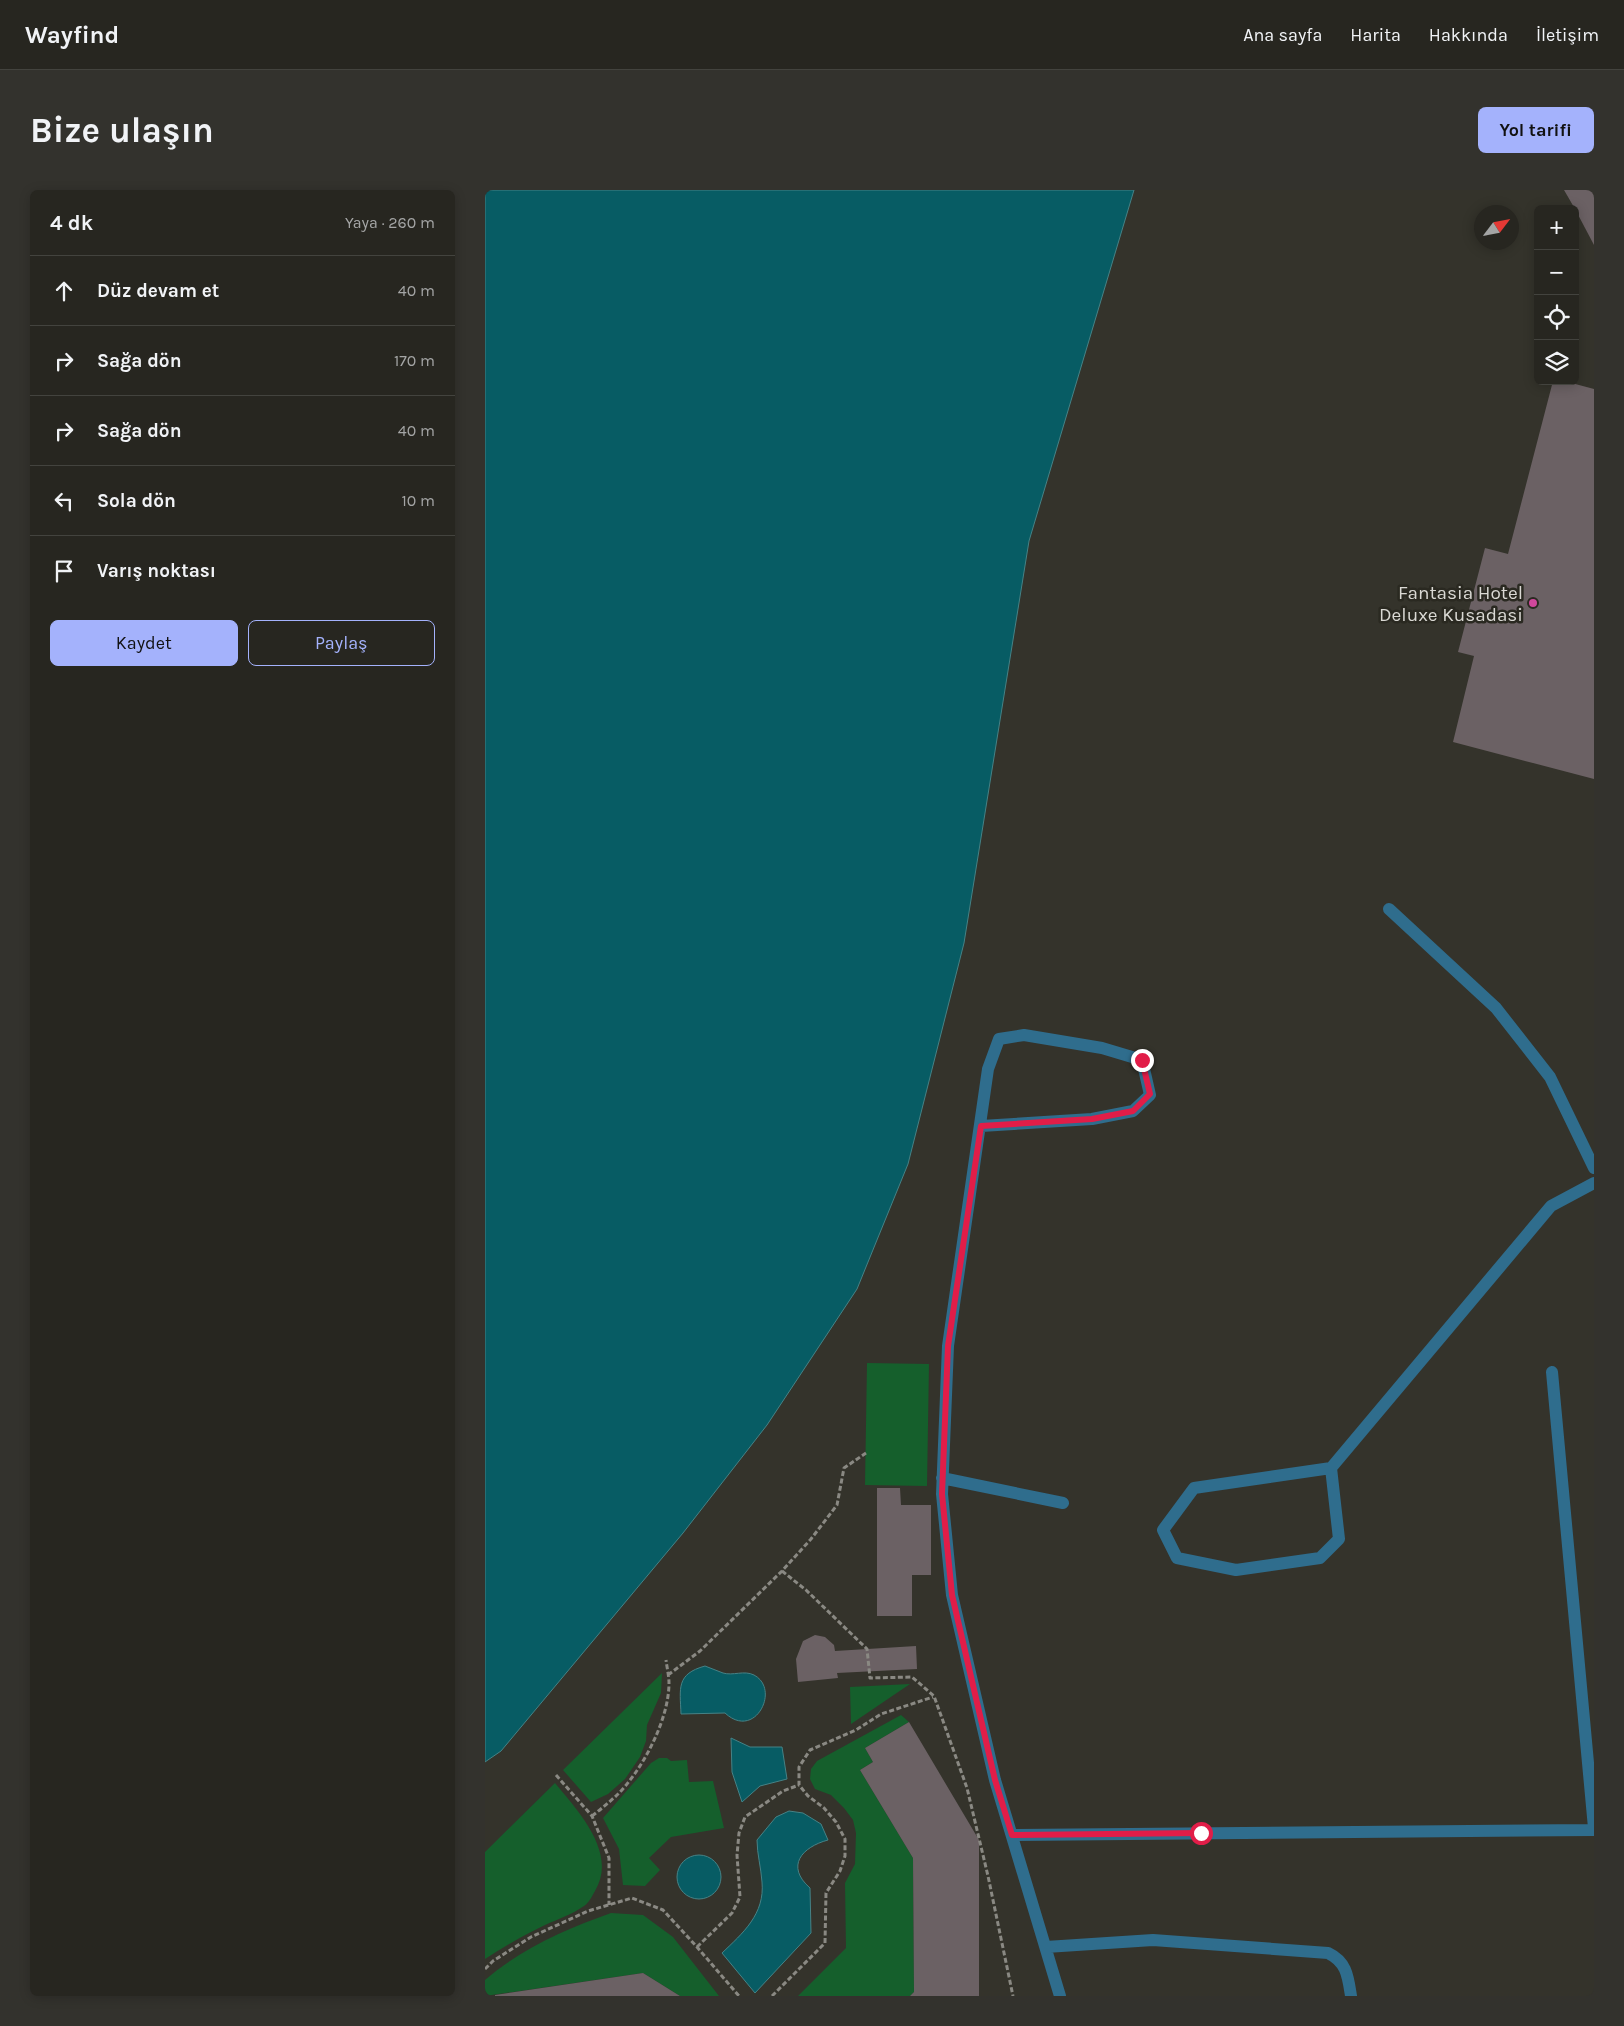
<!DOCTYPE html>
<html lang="tr">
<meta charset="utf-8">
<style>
body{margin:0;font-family:Karla,sans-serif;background:#33322d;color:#f1f3f6}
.controls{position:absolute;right:15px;top:15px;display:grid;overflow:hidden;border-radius:8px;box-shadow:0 2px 12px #0003}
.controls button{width:45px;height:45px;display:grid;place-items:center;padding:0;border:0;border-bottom:1px solid #43433e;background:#272620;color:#f1f3f6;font:25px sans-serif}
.compass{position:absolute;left:989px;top:15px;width:45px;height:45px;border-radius:50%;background:#272620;box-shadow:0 2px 12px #0003;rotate:58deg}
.stop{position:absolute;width:15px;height:15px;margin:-11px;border:4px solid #e11d48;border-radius:50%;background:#fff}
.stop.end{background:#e11d48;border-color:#fff;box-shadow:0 1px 5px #0008}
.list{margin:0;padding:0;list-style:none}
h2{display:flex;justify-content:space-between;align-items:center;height:65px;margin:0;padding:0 20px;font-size:21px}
h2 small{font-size:16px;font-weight:400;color:#a4a5a5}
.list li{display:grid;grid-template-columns:32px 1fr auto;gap:15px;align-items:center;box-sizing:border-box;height:70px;padding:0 20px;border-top:1px solid #43433e}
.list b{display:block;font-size:19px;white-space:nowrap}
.list em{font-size:16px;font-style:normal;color:#a4a5a5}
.actions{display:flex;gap:10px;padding:15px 20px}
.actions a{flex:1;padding:11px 0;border:1px solid #a4b2fc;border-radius:8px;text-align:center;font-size:18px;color:#a4b2fc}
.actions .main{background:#a4b2fc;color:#111}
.icon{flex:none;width:28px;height:28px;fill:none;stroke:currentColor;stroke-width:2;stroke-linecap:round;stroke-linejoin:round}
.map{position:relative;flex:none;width:1109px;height:1806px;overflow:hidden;border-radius:8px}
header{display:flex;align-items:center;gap:30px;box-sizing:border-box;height:70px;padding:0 25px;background:#272620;border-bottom:1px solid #43433e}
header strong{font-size:24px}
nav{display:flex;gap:28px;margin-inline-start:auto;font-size:18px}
.intro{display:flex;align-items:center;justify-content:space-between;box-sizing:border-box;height:120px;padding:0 30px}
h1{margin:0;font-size:35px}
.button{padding:12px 22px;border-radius:8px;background:#a4b2fc;color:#111;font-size:18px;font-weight:700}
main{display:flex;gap:30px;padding:0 30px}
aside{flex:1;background:#272620;border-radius:8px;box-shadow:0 2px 12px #0003}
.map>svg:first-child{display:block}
</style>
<header>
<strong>Wayfind</strong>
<nav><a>Ana sayfa</a><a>Harita</a><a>Hakkında</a><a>İletişim</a></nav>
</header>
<div class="intro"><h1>Bize ulaşın</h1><a class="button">Yol tarifi</a></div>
<main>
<aside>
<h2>4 dk<small>Yaya · 260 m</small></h2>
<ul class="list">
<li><svg class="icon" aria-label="ahead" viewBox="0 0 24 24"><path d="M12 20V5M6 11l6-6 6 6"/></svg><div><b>Düz devam et</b></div><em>40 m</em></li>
<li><svg class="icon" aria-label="right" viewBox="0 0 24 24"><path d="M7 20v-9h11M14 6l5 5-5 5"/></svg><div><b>Sağa dön</b></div><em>170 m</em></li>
<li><svg class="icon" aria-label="right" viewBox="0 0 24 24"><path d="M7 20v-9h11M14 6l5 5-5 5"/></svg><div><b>Sağa dön</b></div><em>40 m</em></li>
<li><svg class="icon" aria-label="left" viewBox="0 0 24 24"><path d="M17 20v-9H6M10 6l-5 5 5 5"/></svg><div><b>Sola dön</b></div><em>10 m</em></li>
<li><svg class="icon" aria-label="arrive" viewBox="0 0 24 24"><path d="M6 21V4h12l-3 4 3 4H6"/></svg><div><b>Varış noktası</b></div></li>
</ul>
<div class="actions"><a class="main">Kaydet</a><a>Paylaş</a></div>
</aside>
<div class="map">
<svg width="1109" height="1806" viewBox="0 0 1109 1806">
<rect width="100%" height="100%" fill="#34332b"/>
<path fill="#155f2c" d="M382,1173L444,1174L442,1296L380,1295Z
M177,1483L176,1503L162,1535L161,1551L155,1567L140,1589L123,1604L106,1612L78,1580Z
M425,1494L366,1534L365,1497Z
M416,1525L424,1532L380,1558L388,1572L375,1580L428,1668L429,1802L425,1806H313L361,1758L360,1693L370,1674L371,1643L368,1630L359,1618L346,1605L330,1599L325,1589L326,1579L332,1571Z
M174,1568H182L186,1571L202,1570L204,1592L228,1591L239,1638L186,1647L164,1668L175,1680L160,1696L138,1695L134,1659L118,1628L166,1573Z
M70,1593C93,1621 133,1663 110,1701C107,1706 104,1713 99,1716C88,1724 73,1729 60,1735C39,1745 20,1756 0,1769V1662Z
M126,1723L158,1725L188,1747L234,1806H195L158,1783L0,1806V1790C37,1758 81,1739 126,1723Z"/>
<path fill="#075c64" stroke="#468286" d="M0,0H649L544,351L479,753L423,974L372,1099L282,1235L198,1343L16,1561L0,1572Z
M220,1476C226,1478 232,1481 238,1483C248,1486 259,1480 269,1485C296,1499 270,1551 240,1523L196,1524C195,1498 191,1484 220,1476Z
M246,1548L265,1557H297L302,1589L275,1596L257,1612L247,1582Z
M304,1621L318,1623L336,1634L343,1650C317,1657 300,1676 325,1698L326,1743L270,1803L237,1763C258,1743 280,1724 277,1692C276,1677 272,1664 272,1650L291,1627Z
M192 1687a22 22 0 1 1 44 0a22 22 0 1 1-44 0Z"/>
<path fill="#6b6164" d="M1079,0H1109V55L1090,19Z
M1068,191H1079L1109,199V589L968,552L989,466L973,462L1000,358L1023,364Z
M392,1298H415L416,1315H446V1385H427V1426H392Z
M330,1445L340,1447L349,1455L350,1461L431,1456L432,1479L352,1483L353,1488L313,1492L311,1469L318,1451Z
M424,1532L494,1650V1806H425L429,1802L428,1668L375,1580L388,1572L380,1558Z
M158,1783L195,1806H10V1805Z"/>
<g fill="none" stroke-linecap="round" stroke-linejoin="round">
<path stroke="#8a8983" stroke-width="3" stroke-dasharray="5 2.5" stroke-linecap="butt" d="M297,1381L321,1400L382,1459L385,1488L427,1487L449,1506L482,1598L503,1686L528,1806
M183,1485L215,1461L297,1381L326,1349L352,1315L359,1278L381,1263
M71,1585L107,1626L124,1668V1715
M107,1626C115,1620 123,1613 131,1606C157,1581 184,1530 184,1493C184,1486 182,1478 181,1470
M212,1757L247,1723L255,1707L252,1665L254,1643L260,1627L298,1601L314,1595
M0,1779L8,1771L46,1747L103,1721L147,1708L178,1720L212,1757L254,1806
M287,1806L340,1753L341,1703L355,1681L360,1666V1649L351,1632L339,1618L323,1606L314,1595V1577L325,1560L371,1540L396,1524L448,1507"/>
<path stroke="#2f6d8d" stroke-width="12" d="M904,719L1011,818L1065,887L1109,978
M496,936L607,929L648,921L665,905L657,870L617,858L539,845L514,849L503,879L463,1156L457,1304L467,1405L510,1590L575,1806
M1067,1182L1109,1638
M846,1278L854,1349L835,1368L751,1380L692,1368L678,1340L709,1298L846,1278L1066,1016L1109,993
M457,1288L578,1313
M527,1645L1109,1640
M561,1757L668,1750L843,1763C862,1772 863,1787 866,1806"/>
</g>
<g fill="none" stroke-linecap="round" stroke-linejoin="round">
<path stroke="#e11d48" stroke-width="6" d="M657,870L665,904L648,921L607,929L496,936L463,1156L457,1304L467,1405L510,1590L527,1645L716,1643"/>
</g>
<circle fill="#d1479c" stroke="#2a2921" stroke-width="2" cx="1048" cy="413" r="5"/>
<g text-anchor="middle" stroke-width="5" stroke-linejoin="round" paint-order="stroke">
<g font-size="19" fill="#dad9d4" stroke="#2a2921" text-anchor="end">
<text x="1038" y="409">Fantasia Hotel<tspan x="1038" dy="22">Deluxe Kusadasi</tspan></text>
</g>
</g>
</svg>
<div class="controls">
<button>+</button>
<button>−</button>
<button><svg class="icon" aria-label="locate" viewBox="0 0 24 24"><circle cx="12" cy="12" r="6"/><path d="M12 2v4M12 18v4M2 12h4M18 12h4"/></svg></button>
<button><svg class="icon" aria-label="layers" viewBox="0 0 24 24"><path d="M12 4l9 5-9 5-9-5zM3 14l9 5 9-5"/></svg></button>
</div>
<svg class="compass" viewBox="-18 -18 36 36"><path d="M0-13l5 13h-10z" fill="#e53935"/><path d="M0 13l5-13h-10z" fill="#a4a5a5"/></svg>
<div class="stop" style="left:716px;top:1643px"></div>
<div class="stop end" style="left:657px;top:870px"></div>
</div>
</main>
